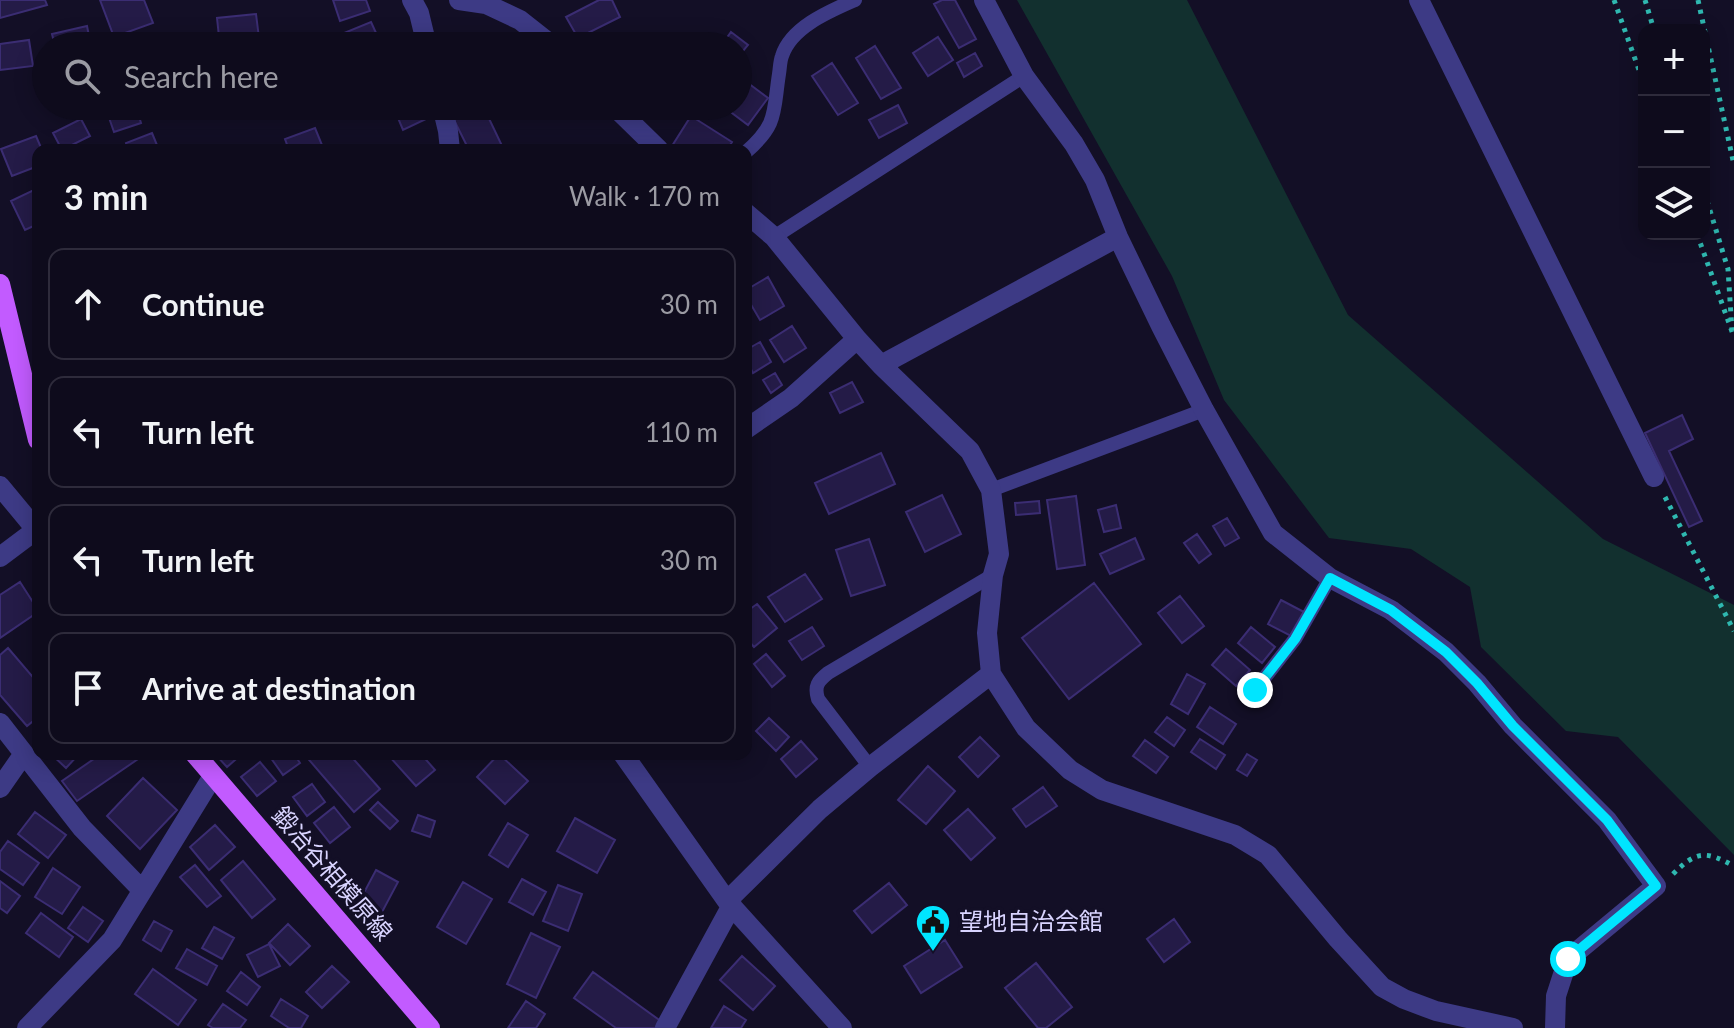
<!DOCTYPE html>
<meta charset="utf-8">
<style>
body{margin:0;font-family:Lato,"Noto Sans JP",sans-serif;background:#1c1929;color:#f1f3f6}
.controls{position:absolute;right:24px;top:24px;display:grid;overflow:hidden;border-radius:16px;box-shadow:0 4px 20px #0003}
.controls button{width:72px;height:72px;display:grid;place-items:center;padding:0;border:0;border-bottom:2px solid #2e2b3b;background:#0e0b1c;color:#f1f3f6;font:40px sans-serif}
.stop{position:absolute;width:24px;height:24px;margin:-18px;border:6px solid #00e5ff;border-radius:50%;background:#fff}
.stop.end{background:#00e5ff;border-color:#fff;box-shadow:0 2px 8px #0008}
.list{margin:0;padding:0;list-style:none}
h2{display:flex;justify-content:space-between;align-items:center;height:104px;margin:0;padding:0 32px;font-size:34px}
h2 small{font-size:26px;font-weight:400;color:#9b9ba3}
.list li{display:grid;grid-template-columns:52px 1fr auto;gap:24px;align-items:center;box-sizing:border-box;height:112px;margin:0 16px 16px;padding:0 16px;border:2px solid #2e2b3b;border-radius:16px}
.list b{display:block;font-size:30px;white-space:nowrap}
.list em{font-size:26px;font-style:normal;color:#9b9ba3}
.icon{flex:none;width:44px;height:44px;fill:none;stroke:currentColor;stroke-width:2;stroke-linecap:round;stroke-linejoin:round}
.map{position:relative;flex:none;width:1734px;height:1028px;overflow:hidden}
.search{position:absolute;background:#0e0b1c;box-shadow:0 4px 20px #0003;left:32px;top:32px;width:720px;height:88px;display:flex;align-items:center;gap:20px;box-sizing:border-box;padding:0 28px;border-radius:44px;color:#9b9ba3;font-size:30px}
.panel{position:absolute;background:#0e0b1c;box-shadow:0 4px 20px #0003;left:32px;top:144px;width:720px;height:616px;border-radius:16px}
.map>svg:first-child{display:block}
</style>
<div class="map">
<svg width="1734" height="1028" viewBox="0 0 1734 1028">
<rect width="100%" height="100%" fill="#130f26"/>
<path fill="#12302f" d="M1017,0H1187L1348,315L1603,539L1734,605V855L1618,737L1566,731L1481,647L1470,587L1411,549L1329,538L1224,400L1172,276Z"/>
<path fill="#241b47" stroke="#3b2d73" stroke-width="2" d="M0,0H45L47,5L0,18Z
M100,0H144L153,23L114,37Z
M333,0H366L370,11L340,21Z
M599,0H612L620,17L578,38L566,17Z
M942,0H955L976,39L959,48L934,4Z
M256,14L260,46H220L217,18Z
M371,22L382,46H349L344,33Z
M87,26L91,46H55L52,34Z
M731,32L748,45L738,57V46H721Z
M938,37L953,60L928,76L913,53Z
M29,40L33,66L0,70V44Z
M875,46L901,88L881,99L856,58Z
M975,53L982,66L964,77L957,63Z
M832,63L858,103L838,115L812,76Z
M744,80L768,98L748,125L724,107L738,106V88Z
M898,105L907,123L879,138L869,120Z
M125,106H136L141,123L114,132L107,112Z
M158,106H190V109L160,115Z
M393,106H420L426,119L403,130Z
M483,106L504,150H469L454,120Z
M691,116L732,142L727,150H678L672,146Z
M81,119L90,136L62,150L53,133Z
M315,128L324,150H289L285,139Z
M152,133L159,150H128L126,143Z
M36,136L42,150H38V166L12,176L1,149Z
M38,188V224L25,230L11,201Z
M768,277L784,306L760,320L746,296V290Z
M792,326L806,348L784,362L770,340Z
M760,342L771,362L753,373L746,360V350Z
M775,373L782,385L771,393L763,380Z
M852,382L863,402L840,413L830,393Z
M1682,415L1693,439L1669,451L1702,521L1689,527L1645,433Z
M881,453L895,484L829,514L815,483Z
M942,495L961,534L925,552L906,512Z
M1076,496L1085,565L1057,569L1047,500Z
M1039,501L1040,513L1016,515L1015,503Z
M1116,505L1121,528L1104,532L1098,510Z
M1227,518L1239,538L1225,546L1213,526Z
M1197,534L1211,554L1199,563L1184,543Z
M1135,538L1144,559L1110,574L1100,554Z
M869,539L885,585L851,596L836,550Z
M805,574L822,599L785,622L768,597Z
M20,582L38,610V612L0,638V595Z
M1094,583L1141,644L1069,699L1022,638Z
M1180,596L1204,626L1182,643L1158,613Z
M1281,600L1304,612L1291,636L1268,624Z
M757,604L777,628L754,647L746,638V612Z
M812,627L824,646L802,660L789,641Z
M1251,627L1275,647L1262,663L1238,643Z
M8,648L38,683V717L27,726L0,695V655Z
M1226,649L1250,670L1236,686L1212,665Z
M766,654L785,676L772,687L754,664Z
M1187,674L1205,684L1188,714L1171,704Z
M1210,707L1236,724L1223,744L1197,727Z
M1167,717L1185,730L1174,746L1155,732Z
M769,718L789,737L776,751L756,731Z
M980,737L999,756L978,777L959,757Z
M1200,739L1225,755L1216,769L1191,752Z
M1145,740L1168,757L1156,773L1133,756Z
M801,741L817,759L796,777L781,759Z
M51,754H79L66,768Z
M101,754H139L141,757L77,801L62,781Z
M215,754H242L227,767Z
M268,754H294L300,763L283,775Z
M304,754H349L380,789L354,812Z
M392,754H421L435,770L416,786L389,756Z
M499,754L528,781L505,804L477,777Z
M1247,754L1257,760L1247,776L1237,770Z
M260,762L276,781L257,796L241,777Z
M928,766L955,791L926,824L898,800Z
M143,778L177,810L140,849L107,816Z
M312,784L325,802L307,816L293,797Z
M1043,787L1057,806L1026,827L1013,809Z
M378,802L398,821L390,829L370,810Z
M334,807L350,827L330,843L314,823Z
M968,809L995,838L971,860L944,830Z
M35,812L66,835L48,858L18,834Z
M418,815L435,821L430,837L412,831Z
M575,818L615,840L597,873L557,851Z
M508,823L528,835L508,867L489,855Z
M215,825L235,847L209,870L190,847Z
M8,841L39,863L23,885L0,869V852Z
M243,861L275,899L252,918L221,880Z
M195,865L221,896L207,907L180,877Z
M53,868L80,887L62,914L35,897Z
M376,870L398,882L381,914L359,902Z
M522,879L546,892L533,915L509,902Z
M0,881L20,896L7,913L0,908Z
M463,882L492,899L466,944L437,927Z
M889,883L907,905L872,933L854,911Z
M558,885L582,894L568,931L543,921Z
M83,907L103,921L88,942L68,928Z
M41,913L73,937L59,957L26,933Z
M1174,919L1190,942L1164,962L1147,939Z
M154,921L172,931L161,951L143,940Z
M288,924L310,946L290,965L269,943Z
M214,927L234,938L222,959L202,948Z
M531,933L560,947L536,998L507,984Z
M945,940L962,967L921,993L904,966Z
M269,944L280,966L258,977L247,955Z
M187,949L217,966L207,985L176,968Z
M742,956L775,986L753,1010L720,980Z
M1036,963L1072,1007L1046,1028H1038L1005,988Z
M332,966L349,982L322,1008L306,992Z
M153,969L196,1000L178,1025L135,994Z
M241,972L260,987L247,1005L227,991Z
M593,972L662,1022L658,1028H616L574,998Z
M281,999L308,1016L301,1028H289L271,1016Z
M526,1001L545,1014L536,1028H508Z
M223,1004L246,1020L240,1028H213L208,1025Z
M724,1006L746,1020L741,1028H711Z"/>
<g fill="none" stroke-linecap="round" stroke-linejoin="round">
<path stroke="#2fb8b0" stroke-width="5" stroke-dasharray="4 6" stroke-linecap="butt" d="M1614,0L1644,84
M1645,0L1654,30
M1698,0L1734,165
M1704,191L1728,269L1732,331
M1697,234L1734,337
M1665,497L1734,631
M1673,874C1697,850 1706,851 1734,866"/>
<path stroke="#3d3a85" stroke-width="14" d="M746,152C778,124 773,113 779,74C780,68 780,61 782,56C791,27 830,11 855,0
M774,237L1024,76
M991,490L1204,410
M1255,690L1295,639L1330,578
M870,767L818,699C814,686 818,681 828,673L993,575"/>
<path stroke="#3d3a85" stroke-width="20" d="M412,0L419,13L427,46
M459,0L486,4L520,20L553,46
M984,0L1024,76L1074,144L1095,180L1118,237L1161,326L1204,410L1273,533L1330,578L1391,610L1446,652L1477,683L1513,726L1607,820L1656,886L1568,959L1556,996L1555,1028
M1419,0L1654,477
M442,106L448,131L450,150
M614,106L659,150
M746,213L774,237L857,339L881,365L970,451L991,490L999,554L993,575L987,633L991,674L1026,728L1070,770L1102,790L1235,835L1268,855L1338,939L1382,987L1404,999L1436,1011L1513,1028
M881,365L1118,237
M746,429L791,398L857,339
M0,486L38,532
M0,557L36,530
M0,723L82,828L142,890
M623,754L727,901L842,1028
M0,788L23,755
M727,901L820,809L870,767L991,674
M27,1028L112,940L213,776
M665,1028L732,905"/>
<path stroke="#c25bff" stroke-width="20" d="M0,284L38,440
M195,754L430,1028"/>
</g>
<g fill="none" stroke-linecap="round" stroke-linejoin="round">
<path stroke="#00e5ff" stroke-width="10" d="M1255,690L1295,639L1330,578L1391,610L1446,652L1477,683L1513,726L1607,820L1656,886L1568,959"/>
</g>
<defs>
<g id="civic-pin" transform="scale(1.8)"><path d="M0 17L-7.5 6A9.5 9.5 0 1 1 7.5 6Z" fill="#00e5ff" stroke="#130f26"/><path d="M-.6-6.5H3V-4.5H.6V-3L4-1V1h2V6H-6V1h2V-1L-.6-3ZM-1.2 2.5V6h2.4V2.5Z" fill="#111"/></g>
</defs>
<g fill-rule="evenodd">
<use href="#civic-pin" x="933" y="922"/>
</g>
<g text-anchor="middle" stroke-width="7" stroke-linejoin="round" paint-order="stroke">
<g font-size="24" fill="#d9d4ff" stroke="#130f26">
<text transform="translate(332 874) rotate(49)" y="8">鍛冶谷相模原線</text>
</g>
<g font-size="24" fill="#d9d4ff" stroke="#130f26" text-anchor="start">
<text x="959" y="930">望地自治会館</text>
</g>
</g>
</svg>
<div class="controls">
<button>+</button>
<button>−</button>
<button><svg class="icon" aria-label="layers" viewBox="0 0 24 24"><path d="M12 4l9 5-9 5-9-5zM3 14l9 5 9-5"/></svg></button>
</div>
<div class="stop" style="left:1568px;top:959px"></div>
<div class="stop end" style="left:1255px;top:690px"></div>
<div class="search"><svg class="icon" aria-label="search" viewBox="0 0 24 24"><circle cx="10" cy="10" r="6"/><path d="M15 15l6 6"/></svg>Search here</div>
<section class="panel">
<h2>3 min<small>Walk · 170 m</small></h2>
<ul class="list">
<li><svg class="icon" aria-label="ahead" viewBox="0 0 24 24"><path d="M12 20V5M6 11l6-6 6 6"/></svg><div><b>Continue</b></div><em>30 m</em></li>
<li><svg class="icon" aria-label="left" viewBox="0 0 24 24"><path d="M17 20v-9H6M10 6l-5 5 5 5"/></svg><div><b>Turn left</b></div><em>110 m</em></li>
<li><svg class="icon" aria-label="left" viewBox="0 0 24 24"><path d="M17 20v-9H6M10 6l-5 5 5 5"/></svg><div><b>Turn left</b></div><em>30 m</em></li>
<li><svg class="icon" aria-label="arrive" viewBox="0 0 24 24"><path d="M6 21V4h12l-3 4 3 4H6"/></svg><div><b>Arrive at destination</b></div></li>
</ul>
</section>
</div>
